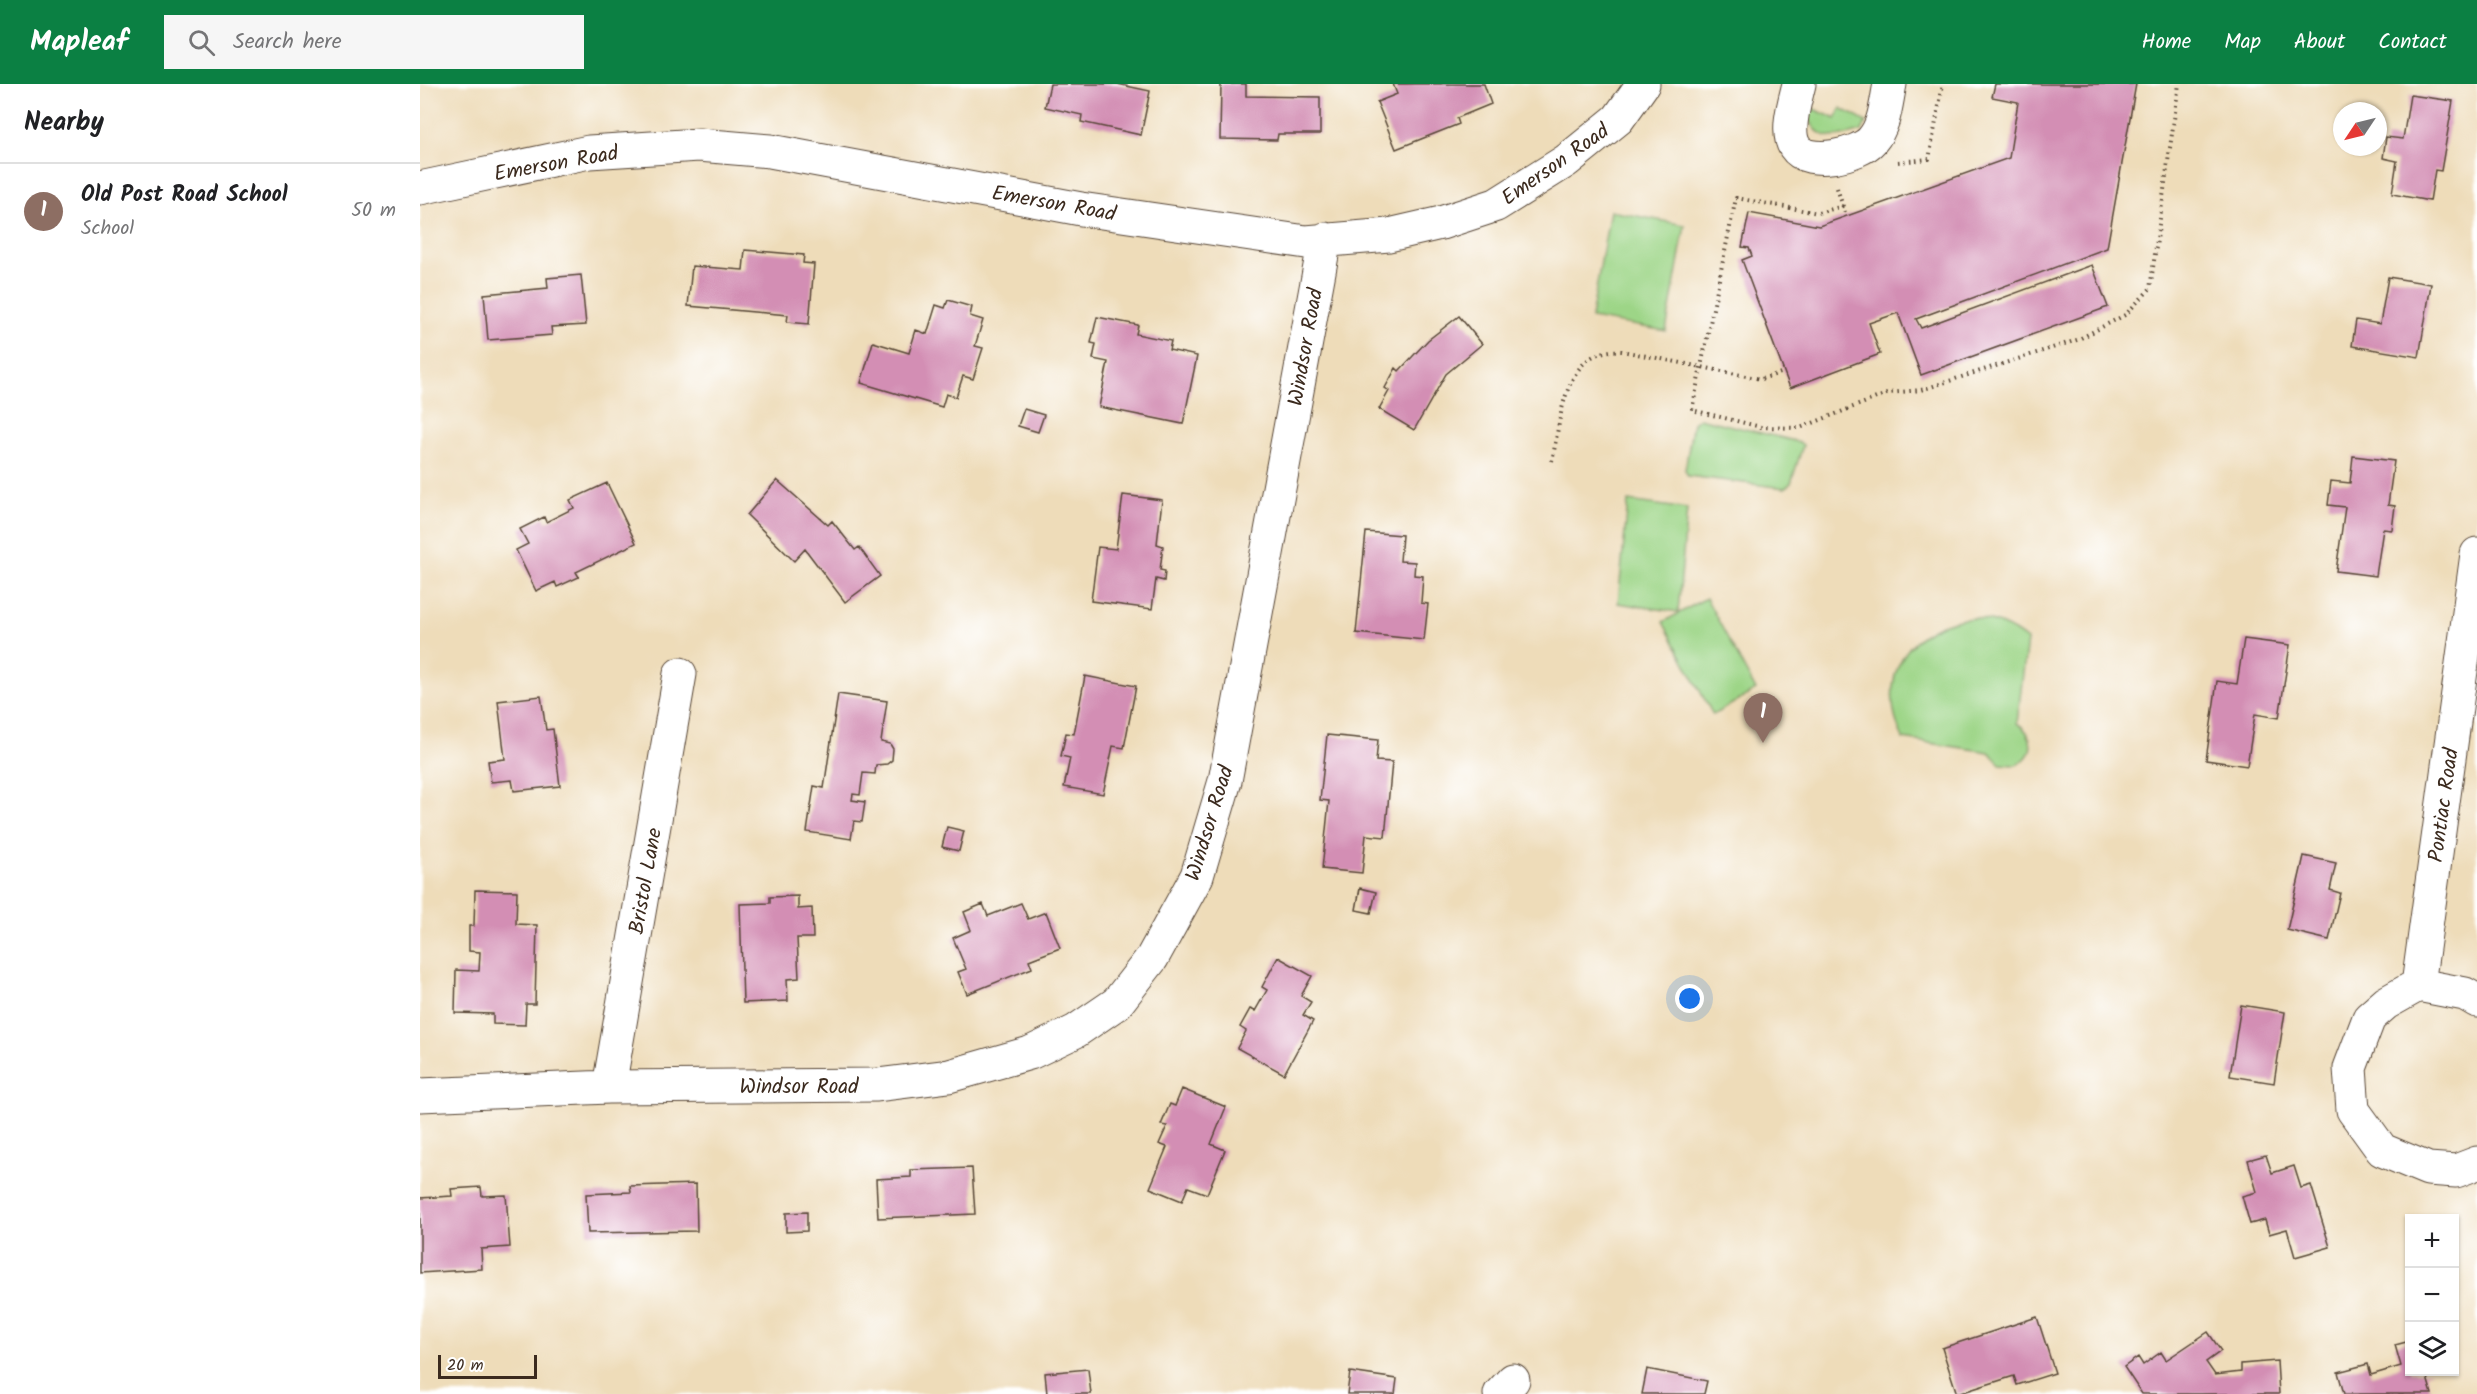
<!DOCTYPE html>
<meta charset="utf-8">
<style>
body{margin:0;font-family:Kalam,sans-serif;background:#f6f6f6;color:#202124}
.controls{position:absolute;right:18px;bottom:18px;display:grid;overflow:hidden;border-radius:0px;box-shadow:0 2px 4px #0004}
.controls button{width:54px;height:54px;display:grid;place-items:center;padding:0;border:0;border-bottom:2px solid #e0e0e0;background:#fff;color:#202124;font:30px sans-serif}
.compass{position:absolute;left:1913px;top:18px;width:54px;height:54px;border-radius:50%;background:#fff;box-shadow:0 2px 4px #0004;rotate:235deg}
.scale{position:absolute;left:18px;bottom:15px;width:99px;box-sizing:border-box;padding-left:6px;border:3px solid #3b2a1e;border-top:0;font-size:16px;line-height:21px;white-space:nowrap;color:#3b2a1e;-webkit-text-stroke:4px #fff;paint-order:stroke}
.you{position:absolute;left:1270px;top:915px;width:21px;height:21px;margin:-15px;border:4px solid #fff;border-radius:50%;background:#1a73e8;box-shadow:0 0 0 9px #1a73e833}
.badge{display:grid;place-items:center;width:39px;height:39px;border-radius:50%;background:#0b8043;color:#fff;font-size:20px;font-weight:700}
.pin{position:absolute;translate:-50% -50px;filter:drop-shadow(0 2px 3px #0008)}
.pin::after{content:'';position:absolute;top:32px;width:21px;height:18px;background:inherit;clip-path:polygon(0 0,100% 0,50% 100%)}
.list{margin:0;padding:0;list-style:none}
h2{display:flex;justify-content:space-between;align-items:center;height:78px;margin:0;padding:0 24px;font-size:26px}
h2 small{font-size:20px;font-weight:400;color:#757577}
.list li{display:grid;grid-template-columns:39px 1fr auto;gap:18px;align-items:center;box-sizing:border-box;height:96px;padding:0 24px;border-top:2px solid #e0e0e0}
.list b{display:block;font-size:22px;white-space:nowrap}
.list p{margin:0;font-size:20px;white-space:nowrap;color:#757577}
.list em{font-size:20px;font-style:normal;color:#757577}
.icon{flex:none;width:33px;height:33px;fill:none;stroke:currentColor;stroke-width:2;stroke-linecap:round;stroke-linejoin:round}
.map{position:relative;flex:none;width:2057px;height:1310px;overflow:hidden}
header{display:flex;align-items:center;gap:36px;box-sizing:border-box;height:84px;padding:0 30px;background:#0b8043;color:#fff}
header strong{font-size:28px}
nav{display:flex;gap:33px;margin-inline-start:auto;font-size:21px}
.search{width:420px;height:54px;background:#f6f6f6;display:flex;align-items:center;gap:15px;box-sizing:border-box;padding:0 21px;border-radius:0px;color:#757577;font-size:22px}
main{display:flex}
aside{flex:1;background:#fff}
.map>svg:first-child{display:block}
</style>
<header>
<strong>Mapleaf</strong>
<div class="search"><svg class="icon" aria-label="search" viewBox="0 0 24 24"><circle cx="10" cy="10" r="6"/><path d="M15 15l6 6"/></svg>Search here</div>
<nav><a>Home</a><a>Map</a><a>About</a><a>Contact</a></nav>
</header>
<main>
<aside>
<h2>Nearby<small></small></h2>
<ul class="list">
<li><span class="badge" style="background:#8d6e63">1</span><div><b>Old Post Road School</b><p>School</p></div><em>50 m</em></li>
</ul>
</aside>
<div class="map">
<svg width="2057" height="1310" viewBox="0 0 2057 1310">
<rect width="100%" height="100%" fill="#fff"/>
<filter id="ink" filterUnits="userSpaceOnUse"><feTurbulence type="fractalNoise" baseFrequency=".0167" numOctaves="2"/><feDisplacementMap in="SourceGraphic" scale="12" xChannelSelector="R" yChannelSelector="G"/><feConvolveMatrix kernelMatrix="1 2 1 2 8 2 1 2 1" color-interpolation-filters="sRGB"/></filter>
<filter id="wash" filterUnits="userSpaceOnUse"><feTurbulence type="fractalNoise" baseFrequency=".008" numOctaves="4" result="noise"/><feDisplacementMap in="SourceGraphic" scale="24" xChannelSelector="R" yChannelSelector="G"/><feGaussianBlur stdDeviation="1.35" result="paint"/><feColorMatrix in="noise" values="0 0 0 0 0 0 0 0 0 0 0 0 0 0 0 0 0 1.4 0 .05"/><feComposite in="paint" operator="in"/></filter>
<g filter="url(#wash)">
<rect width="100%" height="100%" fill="#eedcb9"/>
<path fill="#9dd587" stroke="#6c8052" stroke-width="1.5" d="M1392,24L1416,35L1421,24L1446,38L1442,47C1419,54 1397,60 1388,31Z
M1190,127L1265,141L1246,247L1171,234Z
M1279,334L1379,358L1383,361L1371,399L1365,404L1268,392L1265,386L1273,339Z
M1208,417L1267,425L1258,528L1198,519Z
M1286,514L1336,606L1293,631L1243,538Z
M1555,534C1576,537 1591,543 1607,556L1597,639C1614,650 1617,671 1596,681L1580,680L1569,668L1483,655C1454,594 1487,538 1555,534Z"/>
<g id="blocks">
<path fill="#d38eb4" d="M630,0H697L730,7L721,51L661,38L662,31L625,23Z
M801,0H826V12L900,13V50H858L857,56L800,55Z
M973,0H1064L1071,20L1037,34L1039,40L976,65L957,18L977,10Z
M1575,0H1716L1687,164L1496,235L1501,244L1672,181L1688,223L1501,291L1478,229L1449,239L1460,270L1370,304L1322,176L1332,172L1329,164L1322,163L1329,129L1399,142L1589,74L1598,18L1572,13Z
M1990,11L2033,17L2021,87L2015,86L2010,117L1972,110L1977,77L1963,74L1966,53L1983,55Z
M325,166L384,171L383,179L394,180L389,240L367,238L368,231L268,222L272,182L323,186Z
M161,191L166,241L131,243L132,251L68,256L64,210L128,204L127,194Z
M1968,193L2011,200L1999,273L1932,262L1936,236L1960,240Z
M528,216L552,223L550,232L563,236L555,262L563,264L553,295L543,292L536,313L526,310L522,323L441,299L453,258L489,269L496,246L507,250L516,221L525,224Z
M1039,232L1062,260L1026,290L994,346L959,325L969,307L965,304L976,284L979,287L1008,256Z
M677,233L718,241L716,250L751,257L749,266L777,272L763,340L679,323L688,278L673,275L676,260L671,259Z
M604,325L624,331L618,348L598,342Z
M1933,372L1974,377L1968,421L1975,422L1972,446L1963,445L1956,492L1916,487L1925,423L1908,421L1911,397L1930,399Z
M357,396L408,441L412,437L435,466L439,463L460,492L425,518L385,465L374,477L327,431Z
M187,399L216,459L156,488L159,493L137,503L135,498L116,507L96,466L108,460L100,445L124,433L126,438L154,424L150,416Z
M703,411L742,416L737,460L743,462L740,486L745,487L744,497L736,495L732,525L671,517L678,463L696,465Z
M946,448L982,451L980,477L995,478L994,491L1003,492L1001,519L1008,520L1004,556L936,549Z
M1824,555L1870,561L1859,634L1835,630L1827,682L1786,676L1797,597L1817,600Z
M665,592L716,602L704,664L693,662L683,710L644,703L650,674L641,672L646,649L654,650Z
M418,610L467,617L461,658L470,660L473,665L472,676L467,680L456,681L455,690L443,689L440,711L433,710L432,716L445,718L442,738L434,737L431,755L387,748L394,702L404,704Z
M121,612L126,646L133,645L140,702L94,707L92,696L71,698L68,677L85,675L78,617Z
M907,651L958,656L956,677L972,678L965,753L946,751L942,789L902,785L909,717L900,716Z
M527,743L544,747L539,767L522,763Z
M1884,772L1916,779L1910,806L1920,809L1909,856L1867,846Z
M940,804L956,808L951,829L936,826Z
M55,806L97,807L96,840L117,841L115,920H106L105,941L73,940V930L35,929L36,886L59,887L60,868L49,867V842H54Z
M378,812V825L392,824L393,854H377L379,894L367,895L368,917L323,919L320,820L350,819V813Z
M601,819L608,835L626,828L640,864L609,876L612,884L547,910L538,888L546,885L533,854L551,846L544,828L563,820L568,832Z
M858,873L892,892L881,912L891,918L883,931L893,937L864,990L817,964L826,947L820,943L830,925L835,927L847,906L842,903Z
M1821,921L1865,928L1854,999L1810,992Z
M762,1005L806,1023L791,1060L805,1066L787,1110L768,1103L762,1117L730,1104L747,1063L739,1060L747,1042L741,1041L750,1020L755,1022Z
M1846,1071L1852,1089L1874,1082L1881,1104L1891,1101L1910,1163L1875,1173L1867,1145L1849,1150L1845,1136L1830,1140L1822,1112L1837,1108L1828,1076Z
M552,1084L555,1130L458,1134L456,1095L491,1093V1086Z
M276,1100L277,1147L168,1149L166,1110L211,1108L210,1102Z
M61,1103L62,1112L86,1111L90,1163L61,1165L62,1185L0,1189V1114L32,1112L31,1105Z
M387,1128V1147L366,1148V1129Z
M1617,1233L1635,1289L1597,1301L1594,1292L1537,1310L1522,1264Z
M1788,1248L1801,1267L1786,1278L1795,1291L1821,1288V1280L1857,1277L1859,1310H1722L1704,1283L1718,1273L1723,1281L1741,1268L1746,1276Z
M1990,1257V1288H2013L2006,1290L2012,1310H1924L1918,1288L1948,1280L1951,1291L1981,1282L1975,1261Z
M668,1285L671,1310H627L625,1289Z
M1227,1285L1287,1297L1284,1310H1222Z
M930,1288L977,1295L975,1310H927Z"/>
</g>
</g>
<g filter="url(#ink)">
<use href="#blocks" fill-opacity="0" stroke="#564535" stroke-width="1.5"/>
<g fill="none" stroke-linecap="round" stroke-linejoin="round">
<g stroke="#564535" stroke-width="35">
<path id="minor" d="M1379,0C1375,17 1365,47 1375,63C1388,83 1439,71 1452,56C1465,41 1466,19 1470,0
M0,104L169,68L279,61L350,67L661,125L886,158L969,151L1021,139L1076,121L1146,77L1198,35L1223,0
M1998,901L2057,470
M2057,917L2045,910L1998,901L1966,919L1949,934L1930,984L1933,1026L1962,1066L2008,1085L2036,1087L2057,1079
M189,1003L260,590
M0,1011L189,1003L457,1001L529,992L610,969L656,947L697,919L732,874L777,792L805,697L905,155
M1080,1310L1093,1296"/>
</g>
<path stroke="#564535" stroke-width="4" stroke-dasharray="1.5 4.5" stroke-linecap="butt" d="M1478,78L1509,75L1523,0
M1417,104L1426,132
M1423,122L1398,129L1316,114L1272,326L1341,343L1380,344L1469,309L1501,306L1657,256L1705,231L1730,205L1759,0
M1132,377C1141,336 1143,262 1202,267L1341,295L1364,288"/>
<use href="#minor" stroke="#fff" stroke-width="33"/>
</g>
</g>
<g text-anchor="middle" stroke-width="5" stroke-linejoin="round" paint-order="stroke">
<g font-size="21" fill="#3b2a1e" stroke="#fff">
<text transform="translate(136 79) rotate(-10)" y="7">Emerson Road</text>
<text transform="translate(1135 80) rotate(-35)" y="7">Emerson Road</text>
<text transform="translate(634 119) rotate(10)" y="7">Emerson Road</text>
<text transform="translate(885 263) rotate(-80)" y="7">Windsor Road</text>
<text transform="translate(2023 721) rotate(-82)" y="7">Pontiac Road</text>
<text transform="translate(789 739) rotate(-73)" y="7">Windsor Road</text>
<text transform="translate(225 797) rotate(-80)" y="7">Bristol Lane</text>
<text x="379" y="1009">Windsor Road</text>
</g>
</g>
</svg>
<div class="controls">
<button>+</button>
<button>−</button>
<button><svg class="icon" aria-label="layers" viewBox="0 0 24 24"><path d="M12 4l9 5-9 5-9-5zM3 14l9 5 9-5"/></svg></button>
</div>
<svg class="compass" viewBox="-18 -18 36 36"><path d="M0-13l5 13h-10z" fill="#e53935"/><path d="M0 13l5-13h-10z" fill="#757577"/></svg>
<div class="scale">20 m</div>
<div class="you"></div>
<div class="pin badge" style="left:1343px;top:659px;background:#8d6e63">1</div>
</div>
</main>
